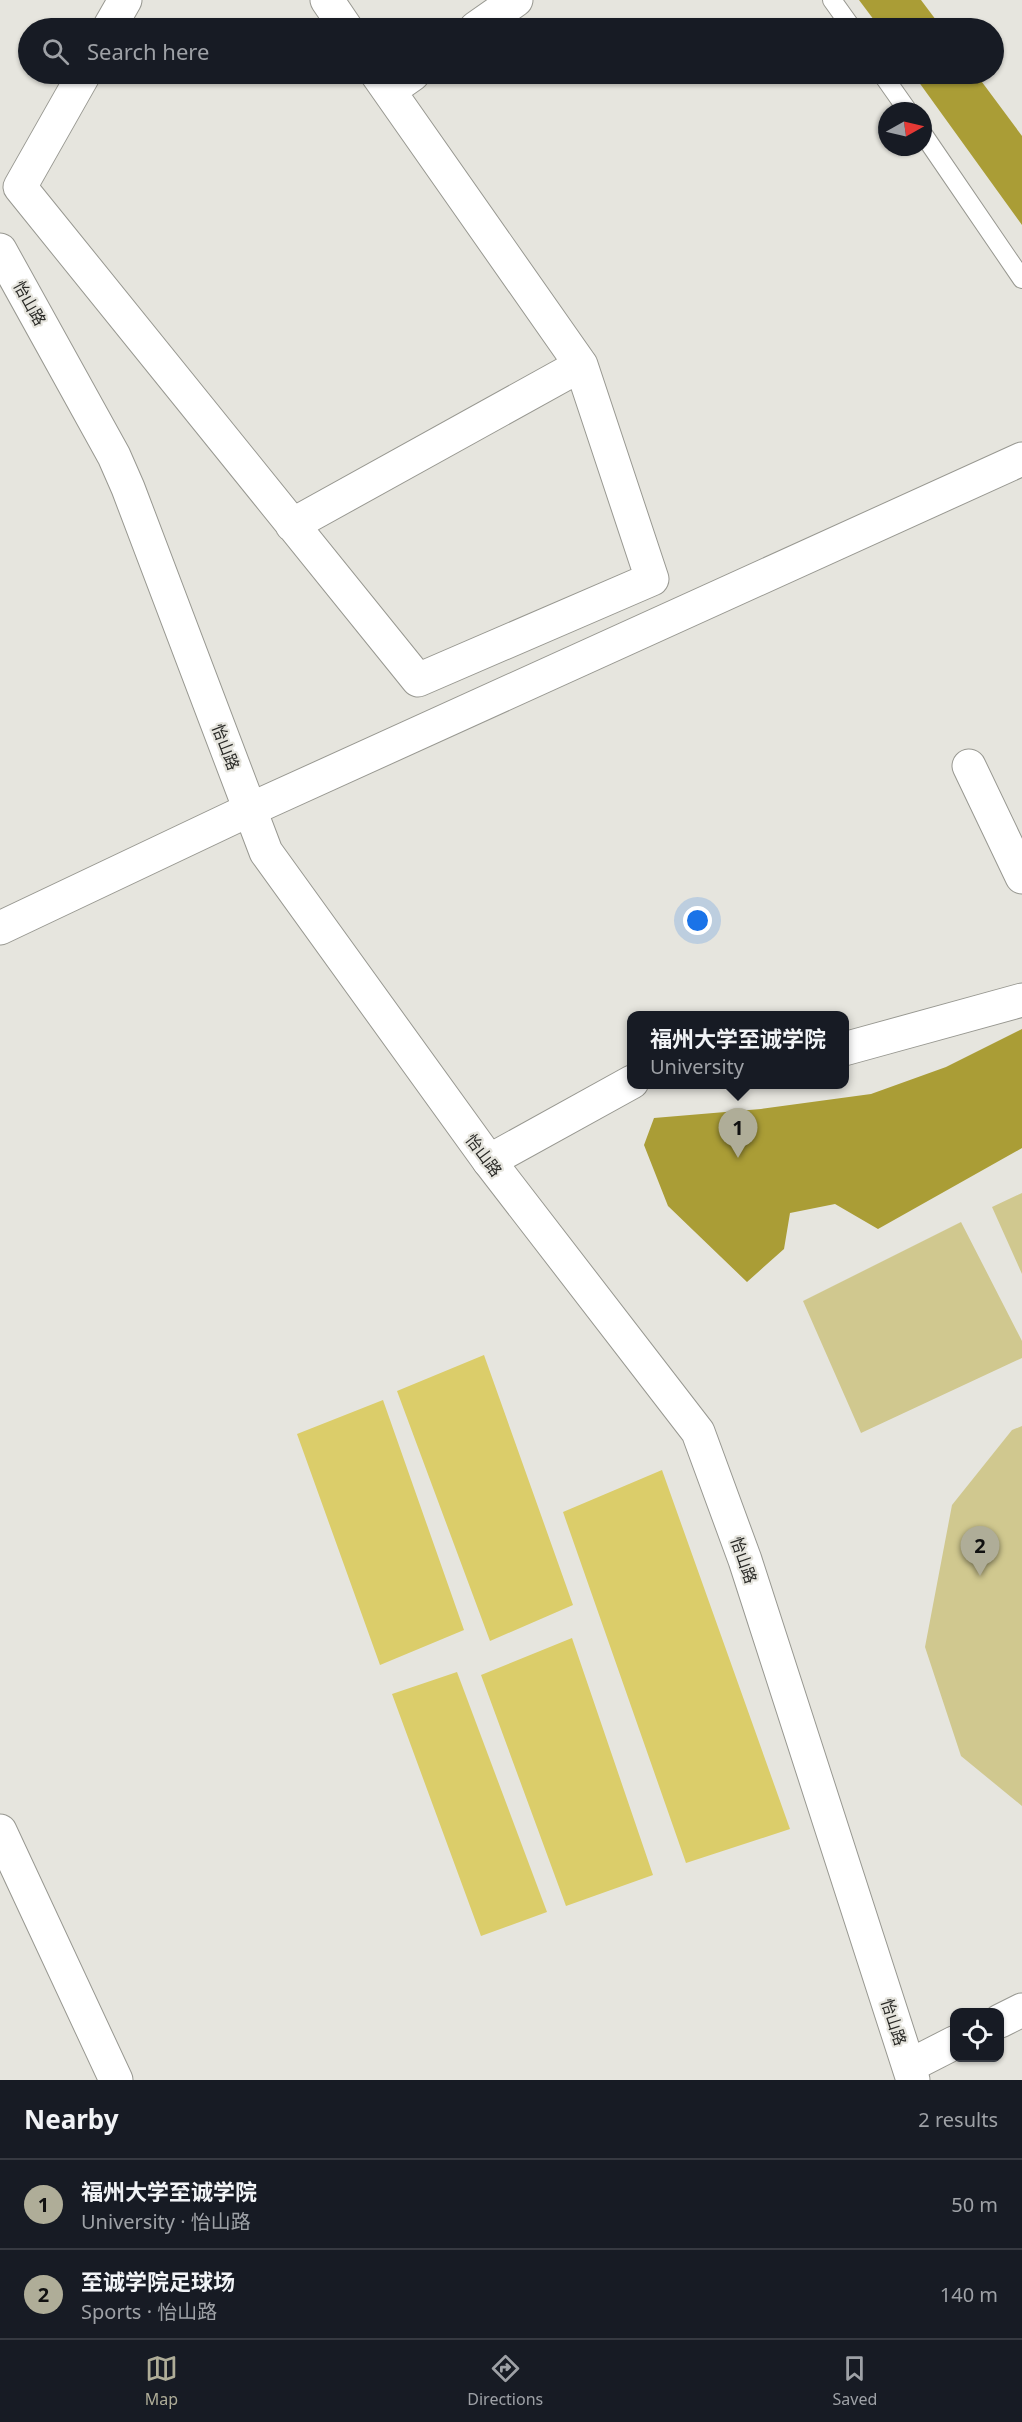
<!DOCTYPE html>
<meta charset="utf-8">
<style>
body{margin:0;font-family:"Noto Sans","Noto Sans SC",sans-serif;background:#242831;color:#f1f3f6}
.controls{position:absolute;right:18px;bottom:18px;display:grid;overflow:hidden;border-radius:12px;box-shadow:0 2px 4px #0004}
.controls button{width:54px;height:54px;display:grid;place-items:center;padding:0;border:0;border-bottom:2px solid #363941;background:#171b24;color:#f1f3f6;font:30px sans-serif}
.compass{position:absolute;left:878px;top:102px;width:54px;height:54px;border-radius:50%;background:#171b24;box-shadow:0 2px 4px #0004;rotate:82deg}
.you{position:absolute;left:698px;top:921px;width:21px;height:21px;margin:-15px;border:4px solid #fff;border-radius:50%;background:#1a73e8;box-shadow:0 0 0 9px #1a73e833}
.badge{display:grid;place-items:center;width:39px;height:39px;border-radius:50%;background:#afad98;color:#111;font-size:20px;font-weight:700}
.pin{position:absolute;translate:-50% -50px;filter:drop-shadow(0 2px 3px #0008)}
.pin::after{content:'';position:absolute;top:32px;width:21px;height:18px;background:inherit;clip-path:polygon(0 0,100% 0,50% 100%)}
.popup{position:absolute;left:627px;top:1011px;width:222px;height:78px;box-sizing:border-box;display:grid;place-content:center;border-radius:12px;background:#171b24;filter:drop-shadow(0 2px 4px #0005);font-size:20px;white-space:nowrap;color:#9ea1a6}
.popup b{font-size:22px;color:#f1f3f6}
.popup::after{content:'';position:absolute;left:50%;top:100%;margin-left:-12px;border:12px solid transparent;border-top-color:#171b24}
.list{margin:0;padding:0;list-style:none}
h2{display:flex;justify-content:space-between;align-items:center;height:78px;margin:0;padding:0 24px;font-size:26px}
h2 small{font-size:20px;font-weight:400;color:#9ea1a6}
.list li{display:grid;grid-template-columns:39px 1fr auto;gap:18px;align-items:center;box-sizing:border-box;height:90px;padding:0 24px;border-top:2px solid #363941}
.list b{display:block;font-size:22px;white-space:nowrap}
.list p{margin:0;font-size:20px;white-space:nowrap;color:#9ea1a6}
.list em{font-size:20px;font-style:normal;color:#9ea1a6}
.icon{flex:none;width:33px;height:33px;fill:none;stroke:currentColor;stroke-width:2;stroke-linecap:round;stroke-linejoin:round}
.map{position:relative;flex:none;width:1022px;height:2080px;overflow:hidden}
.search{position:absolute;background:#171b24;box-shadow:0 2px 4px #0004;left:18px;right:18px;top:18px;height:66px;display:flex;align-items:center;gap:15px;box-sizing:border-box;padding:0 21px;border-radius:33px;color:#9ea1a6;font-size:22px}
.sheet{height:258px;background:#171b24}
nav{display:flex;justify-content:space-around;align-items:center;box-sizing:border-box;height:84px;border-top:2px solid #363941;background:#171b24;font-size:16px;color:#9ea1a6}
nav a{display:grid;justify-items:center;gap:3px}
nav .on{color:#afad98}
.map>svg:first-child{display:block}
</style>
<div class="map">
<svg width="1022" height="2080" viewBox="0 0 1022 2080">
<rect width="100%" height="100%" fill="#e6e5de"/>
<path fill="#d0c88f" d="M1022,1193V1274L992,1207Z
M961,1222L1022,1341V1358L861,1433L803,1301Z
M1022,1426V1806L961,1756L925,1647L952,1505L1012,1430Z"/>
<path fill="#aa9d36" d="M859,0H921L942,28H880Z
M913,74H976L1022,136V225Z
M1022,1029V1148L878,1229L835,1204L790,1213L784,1249L747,1282L668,1206L644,1145L654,1118L761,1109L871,1094L946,1067Z"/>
<path fill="#dbcd6a" d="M484,1355L573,1605L490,1641L397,1391Z
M383,1400L464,1630L380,1665L297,1434Z
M662,1470L790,1829L686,1863L563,1512Z
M572,1638L653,1875L566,1906L481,1675Z
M457,1672L547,1912L481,1936L392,1694Z"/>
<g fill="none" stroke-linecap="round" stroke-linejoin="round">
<g stroke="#989891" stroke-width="20">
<path id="lane" d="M832,0L852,28
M882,74L908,111
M923,134L1022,279"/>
</g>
<g stroke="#989891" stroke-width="35">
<path id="street" d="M327,0L346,28
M109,28L125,0
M476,28L516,0
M84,74L20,187L418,680L652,579L581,365L377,74
M389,91L413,74
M292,525L581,365
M969,766L1022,877
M0,928L249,810L1022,459
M844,1049L1022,1000
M489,1161L632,1082
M0,1831L116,2080
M1000,2021L1022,2010
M909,2066L954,2043"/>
</g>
<g stroke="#989891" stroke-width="35">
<path id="secondary" d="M0,250L114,456L128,488L266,852L489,1161L698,1432L745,1560L913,2080"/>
</g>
<use href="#lane" stroke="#fff" stroke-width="18"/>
<use href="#street" stroke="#fff" stroke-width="33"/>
<use href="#secondary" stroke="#fff" stroke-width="33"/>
</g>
<g text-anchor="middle" stroke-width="4.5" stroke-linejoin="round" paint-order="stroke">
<g font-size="16" fill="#2a2a27" stroke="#e6e5de">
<text transform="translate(30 303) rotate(61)" y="6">怡山路</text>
<text transform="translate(226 747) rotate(69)" y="6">怡山路</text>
<text transform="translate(484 1155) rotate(53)" y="6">怡山路</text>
<text transform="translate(744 1560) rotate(71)" y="6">怡山路</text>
<text transform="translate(894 2022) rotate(72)" y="6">怡山路</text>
</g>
</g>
</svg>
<div class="controls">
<button><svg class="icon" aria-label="locate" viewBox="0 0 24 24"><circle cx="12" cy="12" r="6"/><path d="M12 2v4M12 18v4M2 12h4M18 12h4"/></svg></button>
</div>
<svg class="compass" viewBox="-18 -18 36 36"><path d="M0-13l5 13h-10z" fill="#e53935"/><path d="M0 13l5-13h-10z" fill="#9ea1a6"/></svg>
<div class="you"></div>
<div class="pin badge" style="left:738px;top:1158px">1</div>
<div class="popup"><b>福州大学至诚学院</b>University</div>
<div class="pin badge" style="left:980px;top:1576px">2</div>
<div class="search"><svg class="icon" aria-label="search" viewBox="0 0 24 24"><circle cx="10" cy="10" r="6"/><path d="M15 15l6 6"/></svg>Search here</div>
</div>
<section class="sheet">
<h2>Nearby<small>2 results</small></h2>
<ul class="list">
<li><span class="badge">1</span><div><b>福州大学至诚学院</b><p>University · 怡山路</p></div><em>50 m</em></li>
<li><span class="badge">2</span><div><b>至诚学院足球场</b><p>Sports · 怡山路</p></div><em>140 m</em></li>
</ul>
</section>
<nav>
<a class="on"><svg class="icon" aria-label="map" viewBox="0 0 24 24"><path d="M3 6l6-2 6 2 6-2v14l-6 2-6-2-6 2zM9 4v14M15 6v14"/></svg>Map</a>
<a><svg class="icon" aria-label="directions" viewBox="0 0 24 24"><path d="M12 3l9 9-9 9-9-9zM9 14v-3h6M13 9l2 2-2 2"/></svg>Directions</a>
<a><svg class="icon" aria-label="saved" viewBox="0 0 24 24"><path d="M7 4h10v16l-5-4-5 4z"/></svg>Saved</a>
</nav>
